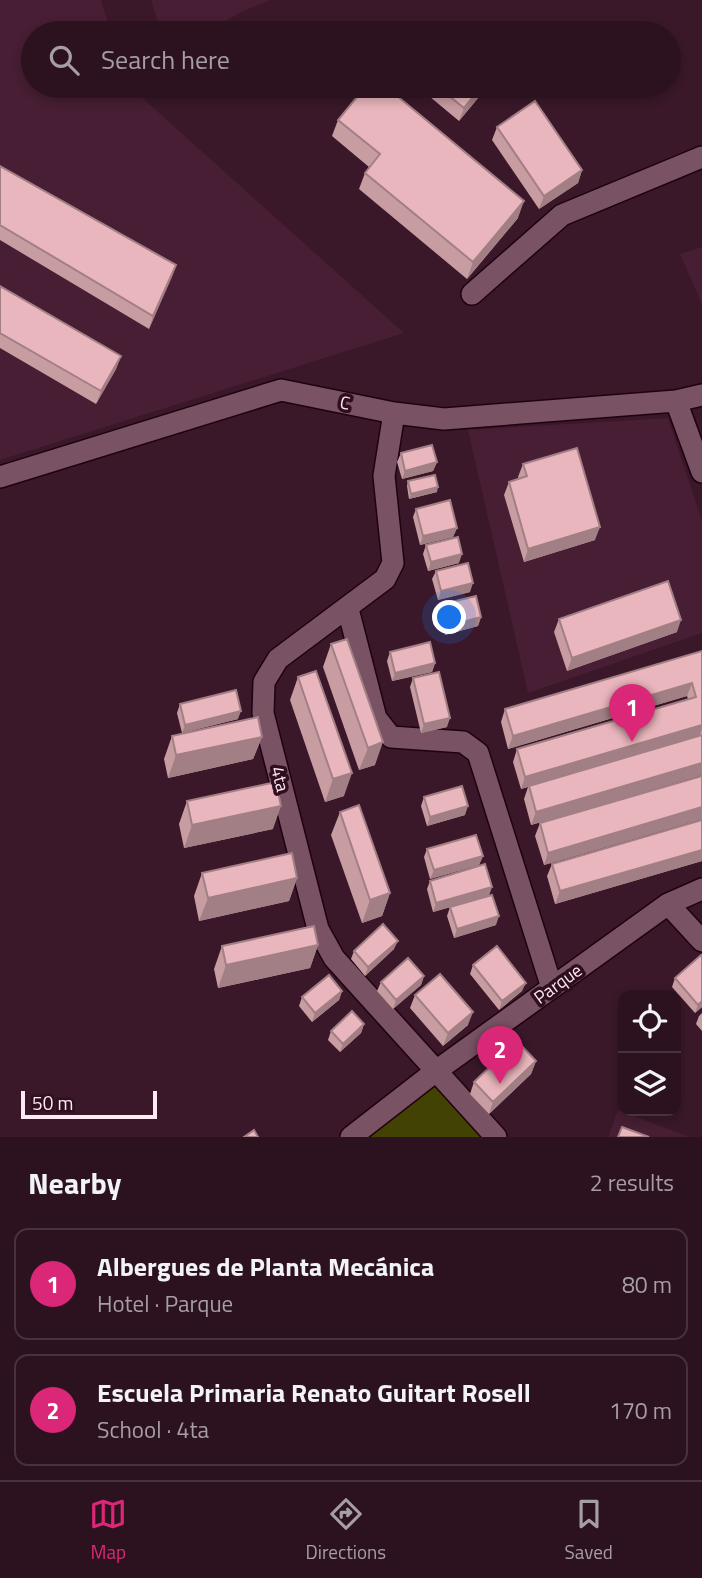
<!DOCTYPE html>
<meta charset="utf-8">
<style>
body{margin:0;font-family:"Titillium Web",sans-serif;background:#341b28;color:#f1f3f6}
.controls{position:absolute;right:21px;bottom:21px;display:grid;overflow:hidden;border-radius:14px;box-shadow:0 4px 10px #0003}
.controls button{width:63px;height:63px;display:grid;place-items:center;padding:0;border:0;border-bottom:2px solid #48323d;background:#2c121f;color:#f1f3f6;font:35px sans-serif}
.scale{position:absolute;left:21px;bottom:18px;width:136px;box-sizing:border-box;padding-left:7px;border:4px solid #fdeaf2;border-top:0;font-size:19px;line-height:24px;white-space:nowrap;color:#fdeaf2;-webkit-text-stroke:5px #2f0e1f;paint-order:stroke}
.you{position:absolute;left:450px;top:618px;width:24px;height:24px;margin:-18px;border:5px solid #fff;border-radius:50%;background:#1a73e8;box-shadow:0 0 0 10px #1a73e833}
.badge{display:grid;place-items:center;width:46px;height:46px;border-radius:50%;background:#db2777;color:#fff;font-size:23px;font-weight:700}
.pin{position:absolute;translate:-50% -58px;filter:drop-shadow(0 2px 4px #0008)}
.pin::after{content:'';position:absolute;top:37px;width:24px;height:21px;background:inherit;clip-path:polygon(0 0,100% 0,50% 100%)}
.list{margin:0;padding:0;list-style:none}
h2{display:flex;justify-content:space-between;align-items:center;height:91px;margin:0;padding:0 28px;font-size:30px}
h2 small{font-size:23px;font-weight:400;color:#a69ea4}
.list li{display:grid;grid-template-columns:46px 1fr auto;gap:21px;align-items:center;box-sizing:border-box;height:112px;margin:0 14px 14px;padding:0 14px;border:2px solid #48323d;border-radius:14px}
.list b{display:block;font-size:26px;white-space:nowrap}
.list p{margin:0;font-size:23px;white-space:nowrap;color:#a69ea4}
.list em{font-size:23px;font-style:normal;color:#a69ea4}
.icon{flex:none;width:38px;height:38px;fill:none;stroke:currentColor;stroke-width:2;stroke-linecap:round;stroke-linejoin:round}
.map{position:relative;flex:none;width:702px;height:1137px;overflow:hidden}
.search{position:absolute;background:#2c121f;box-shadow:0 4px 10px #0003;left:21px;right:21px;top:21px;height:77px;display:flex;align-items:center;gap:18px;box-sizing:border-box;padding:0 24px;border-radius:38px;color:#a69ea4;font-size:26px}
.sheet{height:343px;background:#2c121f}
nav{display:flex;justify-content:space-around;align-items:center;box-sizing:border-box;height:98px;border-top:2px solid #48323d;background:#2c121f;font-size:19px;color:#a69ea4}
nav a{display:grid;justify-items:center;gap:4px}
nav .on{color:#db2777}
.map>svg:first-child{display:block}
</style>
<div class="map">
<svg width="702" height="1137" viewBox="0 0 702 1137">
<rect width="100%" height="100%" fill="#3a1829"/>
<path fill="#471e33" d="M0,0H101L111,33H33V86H129L404,333L0,460Z
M151,0H271L241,12L205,33H161Z
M702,247V304L680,254Z
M668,418L702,521V633L528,693L468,430Z
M618,1110L689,1137H608Z"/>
<path fill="#424302" d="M438,1077L490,1137H362Z"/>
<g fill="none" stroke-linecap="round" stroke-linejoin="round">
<g stroke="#1f0211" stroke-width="24">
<path id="minor" d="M472,294L562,215L702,157
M676,401L702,472
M394,413L384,476L393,563L385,579L278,659L264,682L263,713L318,929L334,958L496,1137
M0,477L281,390L394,413L444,419L676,401L702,395
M348,609L376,718L391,737L463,742L478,753L552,988
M668,904L702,941
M351,1137L436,1071L668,904L702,889"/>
</g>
<use href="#minor" stroke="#795264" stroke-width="21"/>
</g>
<path fill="#c89da2" d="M417,86H485L483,92L459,121Z
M338,120L518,218L467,279L359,189L365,173L369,167L332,136Z
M497,127L582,170L578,183L539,209L492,140Z
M0,166L176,265L149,329L0,240Z
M0,286L121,356L116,369L96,404L0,348Z
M401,453L437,462L433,471L402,479L397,462Z
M523,464L595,540L524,562L504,495L509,482L519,479L518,477Z
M408,481L437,492L409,499L407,486Z
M416,509L457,528L453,537L420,545L413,517Z
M426,545L459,563L428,571L423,554Z
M436,571L470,592L438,600L432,579Z
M443,604L481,617L478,626L445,635L440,613Z
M559,619L677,632L567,671L554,632Z
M331,644L375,765L359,770L323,667Z
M702,651V775L531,825L524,799L528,787L521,789L513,762L517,749L688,699L687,696L508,749L501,722L505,709Z
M390,652L435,663L432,672L392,681L387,661Z
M298,677L344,796L325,802L290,700Z
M413,678L447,727L421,733L410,687Z
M180,704L238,719L182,733L177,713Z
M172,736L262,737L253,759L168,778L164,759Z
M702,776V819L544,865L535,836L540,823Z
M424,797L465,815L427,826L421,806Z
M187,801L273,829L184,848L179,824Z
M340,812L390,893L382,916L362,923L331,835Z
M702,820V861L555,904L547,876L552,864Z
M427,849L483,856L479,865L430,879L424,857Z
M202,873L297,878L289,901L199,921L194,896Z
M430,881L489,896L496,925L454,938L447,916L450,907L479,899L433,912L427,889Z
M318,945L310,968L218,988L214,969L222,946Z
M394,949L365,976L351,959L354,951Z
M702,957V1007L695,1013L672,987L675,978Z
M473,965L522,991L499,1010L470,974Z
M424,976L421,985L393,1009L377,991L381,982Z
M342,991L339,1000L312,1022L299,1006L302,997Z
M415,995L468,1025L443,1046L410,1008Z
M702,1013V1031L696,1024L699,1016Z
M364,1024L361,1033L340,1052L328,1040L331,1031Z
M536,1061L531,1074L489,1114L470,1094L474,1082Z"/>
<path fill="#a27f84" d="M482,86H485L483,92L459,121L464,108Z
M582,170L578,183L539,209L544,196Z
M524,201L518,218L467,279L473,262Z
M176,265L172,277L149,329L153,316Z
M121,356L116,369L96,404L101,391Z
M437,462L433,471L402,479L405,471Z
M438,487L437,492L409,499L411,494Z
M600,527L595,540L524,562L528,549Z
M457,528L453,537L420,545L423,536Z
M462,554L459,563L428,571L431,562Z
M473,583L470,592L438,600L441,591Z
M481,617L478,626L445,635L448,626Z
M681,620L677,632L567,671L572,658Z
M435,663L432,672L392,681L395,673Z
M692,683L687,696L508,749L513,736Z
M241,711L238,719L182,733L185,725Z
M450,718L447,727L421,733L424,724Z
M702,725V729L699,737L521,789L525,777Z
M262,737L253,759L168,778L176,755Z
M383,742L375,765L359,770L368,748Z
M702,763V775L531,825L536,812Z
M352,773L344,796L325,802L333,779Z
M281,806L273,829L184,848L192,825Z
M468,806L465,815L427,826L430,817Z
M702,807V819L544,865L548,853Z
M702,850V861L555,904L560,891Z
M483,856L479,865L430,879L434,870Z
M297,878L289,901L199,921L208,898Z
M492,887L489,896L433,912L436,903Z
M390,893L382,916L362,923L370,900Z
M499,916L496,925L454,938L457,929Z
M398,941L394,949L365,976L368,967Z
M318,945L310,968L218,988L226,965Z
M424,976L421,985L393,1009L396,1000Z
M526,983L522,991L499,1010L502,1001Z
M342,991L339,1000L312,1022L315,1013Z
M702,1001V1007L695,1013L698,1005Z
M473,1012L468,1025L443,1046L448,1033Z
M364,1024L361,1033L340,1052L343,1044Z
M536,1061L531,1074L489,1114L493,1102Z"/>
<path fill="#e8b6bc" stroke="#a27f84" stroke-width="2" d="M421,24L433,33H413Z
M366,86H385L524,201L473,262L365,173L380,154L338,120Z
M437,86H482L464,108Z
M535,101L582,170L544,196L497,127Z
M0,166L176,265L153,316L0,225Z
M0,286L121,356L101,391L0,333Z
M432,445L437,462L405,471L401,453Z
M577,448L600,527L528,549L509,482L527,476L523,464Z
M435,475L438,487L411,494L408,481Z
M450,500L457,528L423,536L416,509Z
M458,537L462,554L431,562L426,545Z
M468,563L473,583L441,591L436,571Z
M668,581L681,620L572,658L559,619Z
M476,596L481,617L448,626L443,604Z
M347,639L383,742L368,748L331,644Z
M430,642L435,663L395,673L390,652Z
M702,651V725L525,777L517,749L696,697L692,683L513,736L505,709Z
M316,671L352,773L333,779L298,677Z
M439,672L450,718L424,724L413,678Z
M236,690L241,711L185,725L180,704Z
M258,717L262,737L176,755L172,736Z
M702,735V763L536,812L529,786Z
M702,776V807L548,853L540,823Z
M276,782L281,806L192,825L187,801Z
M462,786L468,806L430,817L424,797Z
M359,805L390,893L370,900L340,812Z
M702,820V850L560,891L552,864Z
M476,835L483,856L434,870L427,849Z
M292,853L297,878L208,898L202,873Z
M485,864L492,887L436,903L430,881Z
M492,895L499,916L457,929L450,907Z
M383,924L398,941L368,967L354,951Z
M314,926L318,945L226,965L222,946Z
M497,946L526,983L502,1001L473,965Z
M701,955L702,957V1001L698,1005L675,978Z
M408,958L424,976L396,1000L381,982Z
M440,974L473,1012L448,1033L415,995Z
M329,975L342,991L315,1013L302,997Z
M352,1011L364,1024L343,1044L331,1031Z
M517,1041L536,1061L493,1102L474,1082Z
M622,1127L649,1137H618Z
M254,1130L258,1137H244Z"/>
<g text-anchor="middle" stroke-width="7" stroke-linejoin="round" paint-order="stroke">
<g font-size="18" fill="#fdeaf2" stroke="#2f0e1f">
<text transform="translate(345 403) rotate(11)" y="6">C</text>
<text transform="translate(280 779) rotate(76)" y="6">4ta</text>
<text transform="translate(558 984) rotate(-36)" y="6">Parque</text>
</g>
</g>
</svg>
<div class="controls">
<button><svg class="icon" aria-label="locate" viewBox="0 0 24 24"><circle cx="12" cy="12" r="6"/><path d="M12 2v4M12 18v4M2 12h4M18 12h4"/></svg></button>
<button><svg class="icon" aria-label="layers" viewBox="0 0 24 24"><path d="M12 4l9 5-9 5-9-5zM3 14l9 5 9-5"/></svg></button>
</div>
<div class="scale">50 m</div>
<div class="you"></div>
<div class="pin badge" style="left:632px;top:742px">1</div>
<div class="pin badge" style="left:500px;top:1084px">2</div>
<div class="search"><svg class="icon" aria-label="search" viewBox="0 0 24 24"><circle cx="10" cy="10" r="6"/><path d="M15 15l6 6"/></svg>Search here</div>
</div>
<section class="sheet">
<h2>Nearby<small>2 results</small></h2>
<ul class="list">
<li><span class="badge">1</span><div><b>Albergues de Planta Mecánica</b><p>Hotel · Parque</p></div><em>80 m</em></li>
<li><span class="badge">2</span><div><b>Escuela Primaria Renato Guitart Rosell</b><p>School · 4ta</p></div><em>170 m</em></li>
</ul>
</section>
<nav>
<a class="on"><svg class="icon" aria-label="map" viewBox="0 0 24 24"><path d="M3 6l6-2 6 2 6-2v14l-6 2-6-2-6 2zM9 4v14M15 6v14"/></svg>Map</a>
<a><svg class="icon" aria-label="directions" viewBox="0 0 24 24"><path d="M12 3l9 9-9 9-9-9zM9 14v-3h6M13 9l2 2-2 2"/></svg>Directions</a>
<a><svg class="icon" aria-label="saved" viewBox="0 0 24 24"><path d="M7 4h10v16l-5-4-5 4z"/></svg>Saved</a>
</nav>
